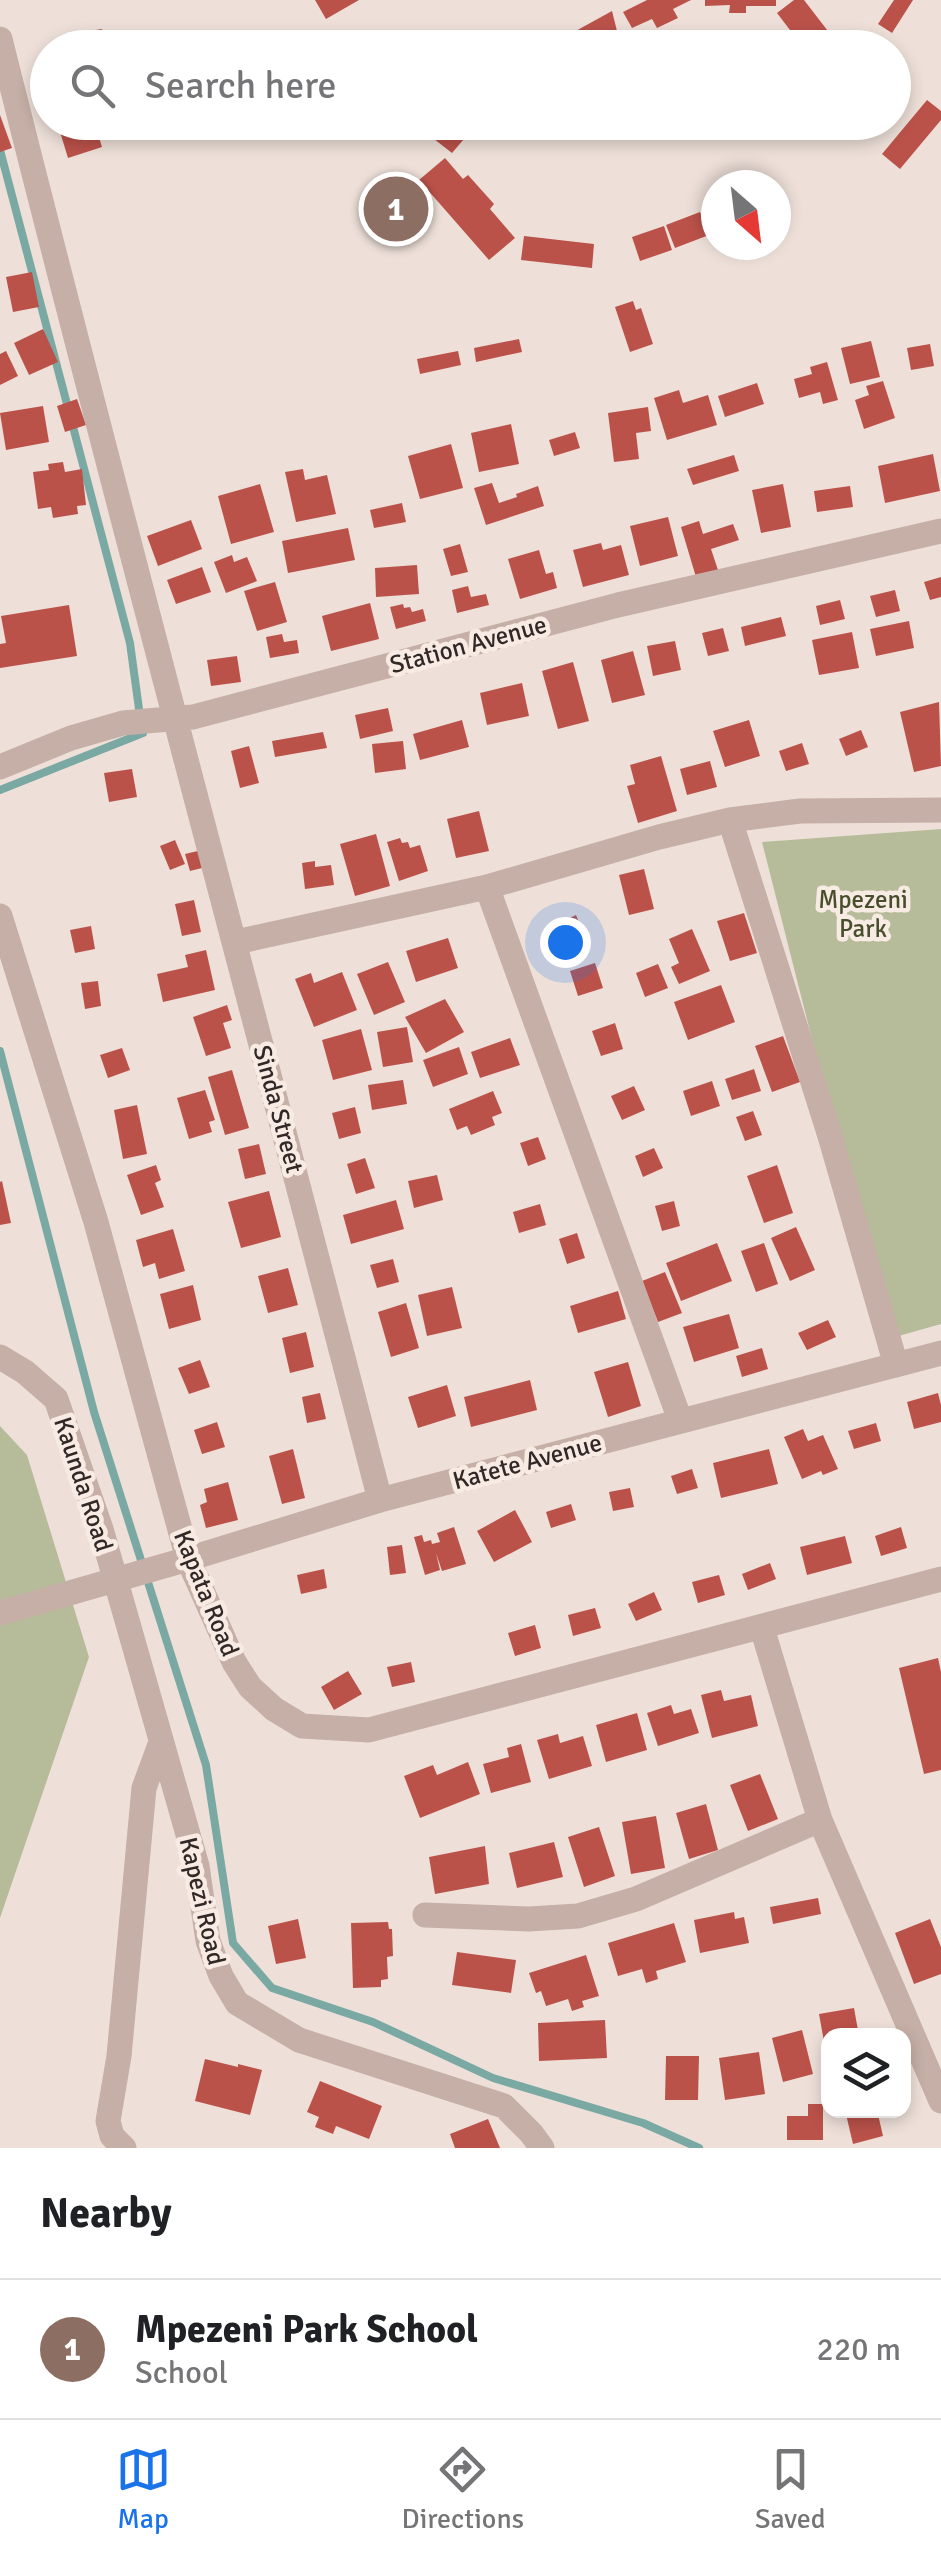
<!DOCTYPE html>
<style>
body{margin:0;font-family:Signika,sans-serif;background:#f6f6f6;color:#202124}
.controls{position:absolute;right:30px;bottom:30px;display:grid;overflow:hidden;border-radius:20px;box-shadow:0 5px 15px #0003}
.controls button{width:90px;height:90px;display:grid;place-items:center;padding:0;border:0;border-bottom:2px solid #e0e0e0;background:#fff;color:#202124;font:50px sans-serif}
.compass{position:absolute;left:701px;top:170px;width:90px;height:90px;border-radius:50%;background:#fff;box-shadow:0 5px 15px #0003;rotate:152deg}
.you{position:absolute;left:565px;top:942px;width:35px;height:35px;margin:-25px;border:8px solid #fff;border-radius:50%;background:#1a73e8;box-shadow:0 0 0 15px #1a73e833}
.badge{display:grid;place-items:center;width:65px;height:65px;border-radius:50%;background:#1a73e8;color:#fff;font-size:32px;font-weight:700}
.pin{position:absolute;translate:-50% -50%;border:5px solid #fff;box-shadow:0 2px 10px #0006}
.list{margin:0;padding:0;list-style:none}
h2{display:flex;justify-content:space-between;align-items:center;height:130px;margin:0;padding:0 40px;font-size:42px}
h2 small{font-size:32px;font-weight:400;color:#757577}
.list li{display:grid;grid-template-columns:65px 1fr auto;gap:30px;align-items:center;box-sizing:border-box;height:140px;padding:0 40px;border-top:2px solid #e0e0e0}
.list b{display:block;font-size:38px;white-space:nowrap}
.list p{margin:0;font-size:32px;white-space:nowrap;color:#757577}
.list em{font-size:32px;font-style:normal;color:#757577}
.icon{flex:none;width:55px;height:55px;fill:none;stroke:currentColor;stroke-width:2;stroke-linecap:round;stroke-linejoin:round}
.map{position:relative;flex:none;width:941px;height:2148px;overflow:hidden}
.search{position:absolute;background:#fff;box-shadow:0 5px 15px #0003;left:30px;right:30px;top:30px;height:110px;display:flex;align-items:center;gap:25px;box-sizing:border-box;padding:0 35px;border-radius:55px;color:#757577;font-size:38px}
.sheet{height:270px;background:#fff}
nav{display:flex;justify-content:space-around;align-items:center;box-sizing:border-box;height:140px;border-top:2px solid #e0e0e0;background:#fff;font-size:28px;color:#757577}
nav a{display:grid;justify-items:center;gap:5px}
nav .on{color:#1a73e8}
.map>svg:first-child{display:block}
</style>
<div class="map">
<svg width="941" height="2148" viewBox="0 0 941 2148">
<rect width="100%" height="100%" fill="#eee0d9"/>
<path fill="#b6bc9a" d="M941,829V1324L888,1339L762,842Z
M0,1426L27,1455L89,1657L0,1918Z"/>
<g fill="none" stroke-linecap="round" stroke-linejoin="round">
<path stroke="#7aa9a3" stroke-width="8" d="M0,150L130,643L139,709
M0,790L143,733
M0,1051L94,1412L206,1765L233,1943L272,1988L373,2022L493,2078L643,2123L699,2148"/>
</g>
<path fill="#bb524a" d="M315,0H359L326,19Z
M647,0H691L673,9L678,18L657,28L652,19L632,28L623,12Z
M705,0H776V6H746V13H729L730,5L705,6Z
M794,0H804L841,48H793L788,42L793,34L777,13Z
M894,0H913L892,33L878,24Z
M612,11L618,35L596,48H569L563,38Z
M102,29L105,48H73L71,34Z
M927,100L941,111V120L900,169L882,154Z
M0,115L12,148L0,152Z
M57,122H94L102,147L68,158Z
M133,122H158L138,133Z
M448,122H486L475,136L470,132L452,153L434,139Z
M445,158L463,179L468,175L494,204L490,209L515,238L489,260L419,180Z
M716,205V235H715L706,208Z
M700,212L709,235L675,248L666,225Z
M664,226L672,250L640,261L632,237Z
M524,236L594,244L592,268L521,260Z
M32,272L39,307L13,312L6,277Z
M633,301L636,310L641,308L653,344L630,352L615,307Z
M43,329L58,362L29,375L14,343Z
M519,339L522,352L476,362L474,348Z
M871,341L880,377L850,384L841,348Z
M930,344L934,366L911,370L907,348Z
M6,351L18,376L0,385V354Z
M458,351L461,365L420,374L417,359Z
M827,362L838,400L823,404L820,392L799,398L794,379L812,374L810,367Z
M883,381L895,418L864,429L855,400L869,395L866,386Z
M757,383L764,404L725,417L718,396Z
M679,390L683,403L708,395L717,425L667,440L654,398Z
M77,399L86,425L65,432L57,406Z
M43,406L49,442L6,450L0,413Z
M648,407L651,431L636,433L639,459L614,462L608,413Z
M511,424L519,464L479,472L471,433Z
M575,432L580,448L554,456L549,440Z
M451,444L463,488L420,499L408,456Z
M933,454L940,491L885,503L878,466Z
M734,455L739,471L693,485L687,469Z
M63,462L65,472L82,469L86,505L77,506L78,514L53,518L51,507L38,509L33,472L49,470L48,464Z
M303,469L305,480L327,475L336,514L296,522L285,472Z
M492,483L499,503L517,497L516,494L538,486L544,506L486,525L474,488Z
M260,484L274,532L231,544L218,496Z
M783,484L791,527L761,533L752,490Z
M850,486L853,507L817,512L814,491Z
M402,503L406,522L374,528L370,510Z
M668,517L678,556L640,566L630,526Z
M191,520L202,549L158,566L147,536Z
M699,521L703,534L733,524L739,540L711,549L718,570L696,577L681,527Z
M348,528L355,560L288,573L282,541Z
M601,543L603,550L621,545L629,575L583,587L573,550Z
M460,544L468,572L451,576L443,549Z
M539,550L546,574L553,572L557,588L520,599L508,559Z
M232,555L234,562L247,557L257,581L226,593L214,562Z
M417,565L419,594L376,597L375,568Z
M202,567L211,592L176,604L167,580Z
M941,577V597L930,600L924,582Z
M275,582L287,622L257,631L244,591Z
M468,586L471,597L486,594L489,605L457,613L452,590Z
M895,590L900,611L876,617L870,596Z
M840,600L845,619L820,625L816,606Z
M370,603L379,639L331,651L322,616Z
M403,604L404,608L410,607L412,612L423,609L426,621L396,629L390,607Z
M69,605L77,656L0,668V644L6,643L1,616Z
M781,617L786,636L745,646L741,627Z
M909,621L914,648L876,656L870,629Z
M723,628L729,651L708,656L702,633Z
M852,632L859,668L819,675L812,640Z
M282,634L284,642L297,640L299,653L270,658L266,637Z
M675,641L681,670L653,676L647,646Z
M633,651L645,695L612,703L601,660Z
M237,656L241,682L211,686L207,660Z
M573,662L589,721L558,729L542,671Z
M522,683L529,716L487,725L480,693Z
M939,702L941,766L914,772L900,712Z
M388,708L393,731L360,739L355,715Z
M462,720L469,747L420,760L413,734Z
M749,720L760,756L725,767L713,731Z
M861,730L868,747L846,756L839,739Z
M323,732L327,748L275,757L272,741Z
M403,741L406,769L375,773L372,744Z
M802,743L809,764L786,771L779,751Z
M249,746L259,783L240,788L231,751Z
M661,756L677,811L638,823L627,786L635,784L630,765Z
M710,761L717,787L687,795L680,769Z
M132,769L137,797L109,802L104,773Z
M479,811L489,851L456,858L447,819Z
M376,834L390,886L355,896L340,844Z
M400,838L402,843L408,842L410,848L420,845L428,871L399,881L387,842Z
M175,840L185,864L170,870L160,846Z
M206,849L210,866L190,871L185,854Z
M315,861V867L331,865L334,885L305,889L302,863Z
M644,869L654,909L629,915L619,875Z
M194,900L201,932L182,936L175,904Z
M744,913L757,953L730,961L717,921Z
M576,915L585,937L568,945L559,923Z
M91,926L95,949L75,953L70,930Z
M692,929L710,971L679,984L671,967L679,963L669,939Z
M448,938L458,968L416,982L406,951Z
M206,950L215,990L163,1002L157,974L188,967L185,955Z
M388,962L405,1002L374,1015L357,974Z
M595,963L603,988L578,996L570,971Z
M658,964L668,988L645,997L636,973Z
M342,972L357,1010L314,1027L295,979L311,973L314,983Z
M98,981L101,1006L85,1009L81,983Z
M721,985L735,1022L688,1040L674,1002Z
M445,999L464,1032L426,1053L405,1017Z
M227,1005L232,1020L223,1023L231,1048L206,1056L193,1017Z
M615,1023L623,1049L601,1056L592,1031Z
M407,1027L413,1062L383,1067L377,1032Z
M361,1029L372,1070L333,1080L322,1040Z
M783,1036L800,1082L772,1092L755,1046Z
M510,1038L520,1065L480,1078L471,1052Z
M459,1047L468,1074L433,1087L423,1060Z
M122,1048L130,1070L108,1078L100,1055Z
M754,1069L761,1091L732,1100L725,1079Z
M232,1070L249,1128L225,1135L208,1077Z
M403,1080L407,1104L372,1110L368,1085Z
M712,1081L720,1106L691,1116L683,1091Z
M634,1086L645,1110L622,1120L611,1096Z
M205,1090L215,1120L209,1122L212,1132L189,1139L177,1098Z
M493,1091L502,1113L492,1117L495,1125L471,1135L467,1126L457,1130L449,1109Z
M137,1105L147,1154L123,1159L114,1110Z
M355,1107L361,1133L339,1139L332,1113Z
M753,1111L762,1135L745,1141L736,1117Z
M538,1137L546,1159L528,1166L520,1143Z
M259,1144L266,1174L245,1179L238,1149Z
M654,1148L663,1168L643,1177L635,1156Z
M365,1158L375,1188L356,1194L347,1164Z
M156,1165L161,1180L155,1183L164,1207L141,1215L127,1175Z
M777,1165L793,1213L764,1223L747,1176Z
M437,1175L443,1200L414,1208L408,1181Z
M2,1181L11,1223L0,1225V1182Z
M269,1191L281,1237L241,1248L228,1202Z
M396,1200L404,1229L351,1244L343,1215Z
M674,1201L680,1226L662,1231L655,1206Z
M540,1204L546,1225L519,1233L513,1212Z
M796,1227L815,1270L790,1281L771,1238Z
M173,1229L185,1271L159,1279L155,1263L143,1267L136,1240Z
M577,1233L585,1258L567,1264L559,1239Z
M717,1243L732,1281L681,1301L666,1263Z
M764,1243L778,1284L756,1292L741,1251Z
M393,1259L399,1282L377,1288L370,1265Z
M288,1268L298,1305L268,1313L258,1276Z
M665,1272L682,1313L658,1322L642,1281Z
M193,1285L201,1320L169,1329L160,1294Z
M452,1287L462,1328L427,1336L418,1295Z
M618,1291L626,1319L578,1333L570,1306Z
M406,1303L419,1348L391,1357L378,1312Z
M729,1314L739,1348L694,1362L683,1327Z
M828,1320L836,1337L807,1350L798,1333Z
M306,1332L314,1367L290,1373L282,1338Z
M762,1348L768,1369L742,1377L736,1356Z
M200,1360L210,1387L189,1394L178,1368Z
M628,1362L641,1406L608,1417L594,1372Z
M530,1380L537,1410L471,1427L464,1397Z
M447,1385L456,1416L418,1428L408,1397Z
M320,1393L326,1419L307,1423L302,1397Z
M938,1393L941,1405V1422L914,1429L907,1402Z
M217,1422L225,1447L202,1454L194,1430Z
M876,1423L881,1441L854,1449L848,1431Z
M803,1429L808,1441L823,1435L838,1469L823,1475L821,1471L802,1479L784,1437Z
M293,1449L305,1498L282,1504L269,1456Z
M769,1449L778,1484L721,1498L713,1463Z
M692,1469L698,1488L677,1494L671,1476Z
M228,1482L238,1520L206,1528L200,1505L207,1502L204,1489Z
M630,1488L634,1507L613,1511L609,1492Z
M571,1504L576,1520L551,1528L546,1512Z
M515,1510L532,1542L494,1562L477,1531Z
M454,1527L466,1564L442,1571L436,1553L440,1570L425,1575L414,1537L422,1535L424,1542L431,1540L432,1544L440,1542L437,1533Z
M901,1527L907,1548L881,1556L875,1536Z
M845,1536L852,1563L807,1575L800,1547Z
M402,1545L406,1573L390,1575L387,1547Z
M770,1563L776,1579L748,1590L742,1574Z
M324,1569L327,1588L301,1594L297,1575Z
M719,1575L725,1595L698,1603L692,1582Z
M654,1592L662,1610L636,1621L628,1604Z
M595,1608L601,1628L573,1636L568,1615Z
M535,1625L541,1648L515,1656L508,1633Z
M938,1658L941,1672V1770L924,1774L899,1668Z
M411,1662L415,1682L392,1687L387,1667Z
M348,1671L362,1694L334,1710L321,1687Z
M721,1690L724,1701L751,1695L758,1726L712,1738L701,1695Z
M671,1705L674,1714L691,1709L699,1733L658,1746L647,1713Z
M637,1713L647,1750L606,1762L596,1725Z
M558,1734L560,1743L583,1736L592,1766L549,1779L537,1740Z
M521,1744L531,1782L491,1793L483,1764L509,1757L507,1748Z
M468,1762L480,1794L420,1818L404,1776L433,1765L437,1775Z
M760,1774L778,1819L748,1831L730,1785Z
M706,1804L718,1850L689,1859L676,1813Z
M656,1816L665,1868L631,1874L622,1822Z
M599,1827L615,1876L584,1887L568,1837Z
M554,1842L563,1877L517,1888L509,1853Z
M485,1846L489,1884L435,1894L429,1857Z
M818,1898L821,1914L773,1924L770,1907Z
M734,1912L735,1919L744,1917L749,1943L700,1953L694,1920Z
M298,1919L306,1958L276,1964L268,1926Z
M930,1919L941,1947V1974L914,1984L895,1933Z
M388,1922L389,1929H392L393,1956L387,1957L388,1979L381,1980V1987L353,1988L351,1923Z
M674,1923L686,1962L656,1971L658,1979L646,1983L642,1969L618,1976L608,1943Z
M457,1952L516,1960L511,1993L452,1985Z
M586,1955L599,1996L582,2001L584,2007L572,2011L568,1999L546,2006L541,1991L536,1993L529,1973Z
M854,2008L859,2036H828V2058H827L819,2014Z
M605,2020L607,2058L539,2061L538,2023Z
M802,2030L813,2074L783,2082L772,2038Z
M759,2052L765,2094L725,2100L719,2058Z
M666,2056H699L698,2100H665Z
M205,2059L238,2067V2064L262,2070L250,2115L195,2101Z
M320,2081L382,2106L369,2139L336,2126L333,2134L315,2127L319,2117L307,2112Z
M808,2104H823V2140H787V2116H808Z
M845,2110H877L883,2136L853,2144Z
M488,2119L500,2148H455L450,2134Z"/>
<g fill="none" stroke-linecap="round" stroke-linejoin="round">
<path stroke="#c5afa6" stroke-width="25" d="M0,39C122,527 254,1012 380,1500
M0,767L71,738L123,723L193,717L618,605L941,531
M730,820L830,1136L896,1365
M487,887L680,1420
M0,916L96,1222L188,1559L234,1662L250,1687L274,1709L302,1726L369,1730L941,1579
M236,942L487,887L659,837L730,820L800,811L941,810
M0,1357L25,1372L56,1399L101,1529L197,1866L208,1941L221,1976L237,2003L299,2040L504,2106L531,2133L542,2148
M0,1613L188,1559L380,1500L941,1353
M762,1628L820,1820L941,2101
M425,1915L529,1919L578,1916L636,1899L820,1820
M124,2148L112,2136L108,2121L119,2056L144,1788L161,1742"/>
</g>
<g text-anchor="middle" stroke-width="9" stroke-linejoin="round" paint-order="stroke">
<g font-size="25" fill="#322826" stroke="#f7ebe4">
<text transform="translate(468 644) rotate(-15)" y="9">Station Avenue</text>
<text transform="translate(279 1109) rotate(75)" y="9">Sinda Street</text>
<text transform="translate(527 1461) rotate(-15)" y="9">Katete Avenue</text>
<text transform="translate(84 1484) rotate(72)" y="9">Kaunda Road</text>
<text transform="translate(207 1593) rotate(68)" y="9">Kapata Road</text>
<text transform="translate(203 1901) rotate(77)" y="9">Kapezi Road</text>
</g>
<g font-size="25" fill="#474e2c" stroke="#f7ebe4">
<text x="863" y="908">Mpezeni<tspan x="863" dy="29">Park</tspan></text>
</g>
</g>
</svg>
<div class="controls">
<button><svg class="icon" aria-label="layers" viewBox="0 0 24 24"><path d="M12 4l9 5-9 5-9-5zM3 14l9 5 9-5"/></svg></button>
</div>
<svg class="compass" viewBox="-18 -18 36 36"><path d="M0-13l5 13h-10z" fill="#e53935"/><path d="M0 13l5-13h-10z" fill="#757577"/></svg>
<div class="you"></div>
<div class="pin badge" style="left:396px;top:209px;background:#8d6e63">1</div>
<div class="search"><svg class="icon" aria-label="search" viewBox="0 0 24 24"><circle cx="10" cy="10" r="6"/><path d="M15 15l6 6"/></svg>Search here</div>
</div>
<section class="sheet">
<h2>Nearby<small></small></h2>
<ul class="list">
<li><span class="badge" style="background:#8d6e63">1</span><div><b>Mpezeni Park School</b><p>School</p></div><em>220 m</em></li>
</ul>
</section>
<nav>
<a class="on"><svg class="icon" aria-label="map" viewBox="0 0 24 24"><path d="M3 6l6-2 6 2 6-2v14l-6 2-6-2-6 2zM9 4v14M15 6v14"/></svg>Map</a>
<a><svg class="icon" aria-label="directions" viewBox="0 0 24 24"><path d="M12 3l9 9-9 9-9-9zM9 14v-3h6M13 9l2 2-2 2"/></svg>Directions</a>
<a><svg class="icon" aria-label="saved" viewBox="0 0 24 24"><path d="M7 4h10v16l-5-4-5 4z"/></svg>Saved</a>
</nav>
